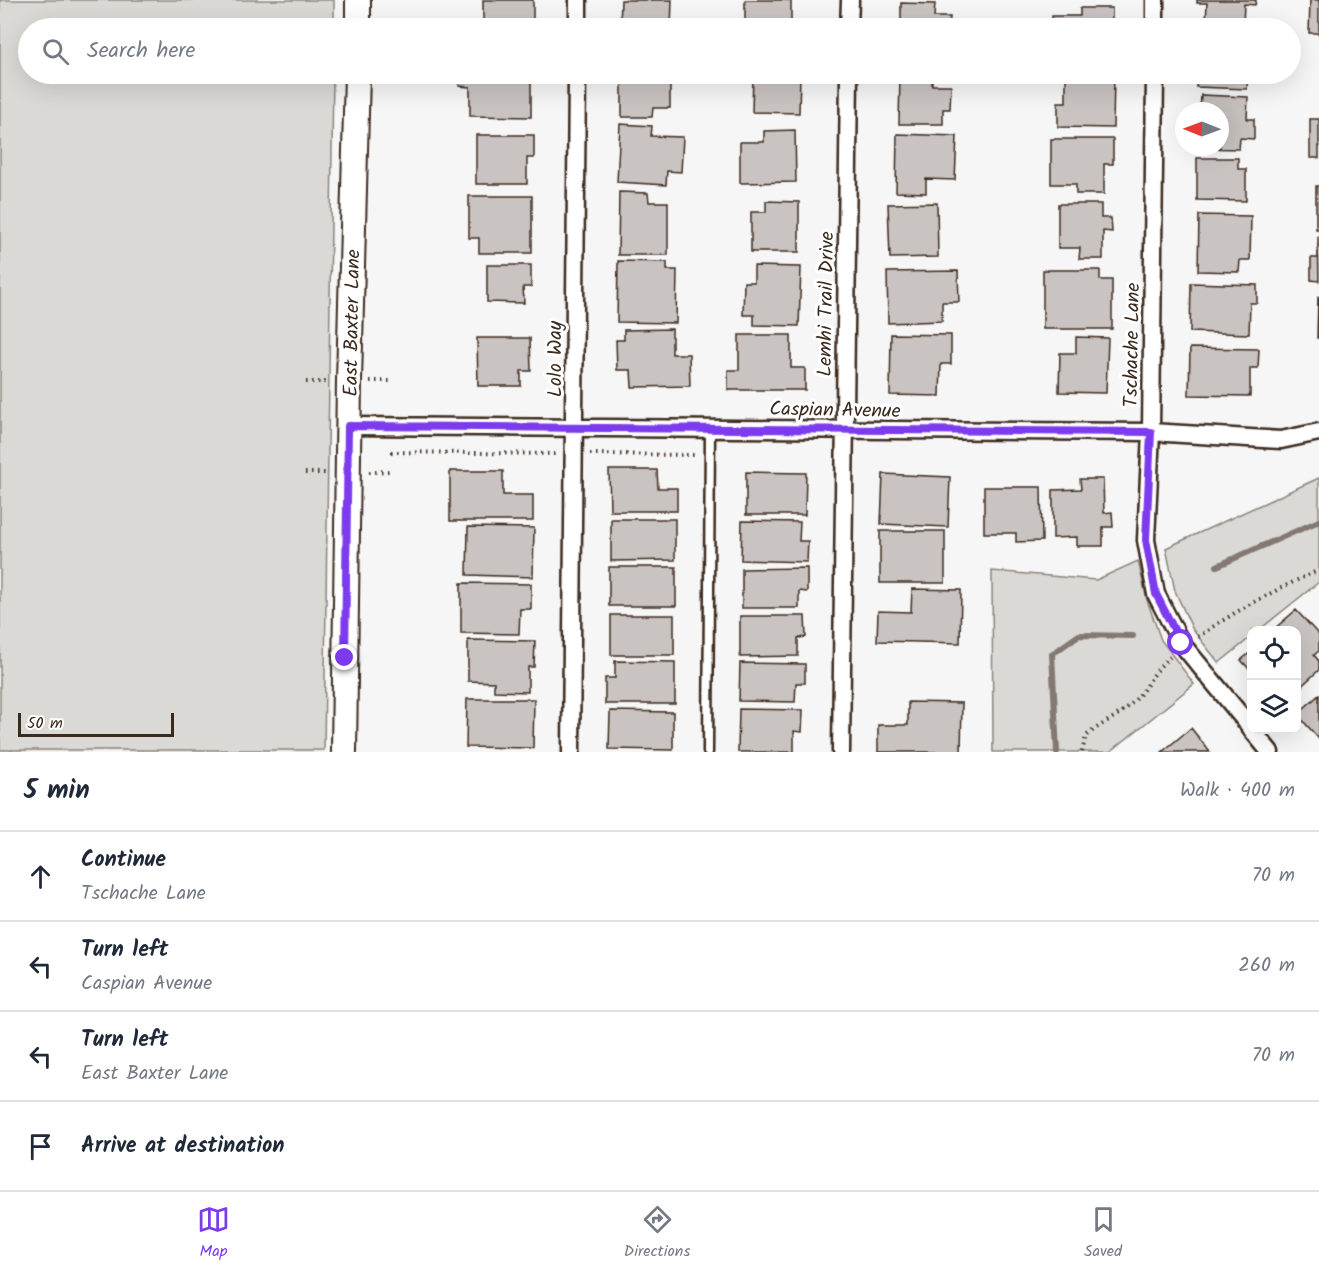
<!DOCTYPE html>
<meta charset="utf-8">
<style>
body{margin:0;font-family:Kalam,sans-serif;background:#f2f2f3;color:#1f2937}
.controls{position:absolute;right:18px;bottom:18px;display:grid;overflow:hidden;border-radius:12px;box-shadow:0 6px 24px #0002}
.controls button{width:54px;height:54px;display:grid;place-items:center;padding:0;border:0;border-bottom:2px solid #e0e1e3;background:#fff;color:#1f2937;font:30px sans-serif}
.compass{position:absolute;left:1175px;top:102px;width:54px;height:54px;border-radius:50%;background:#fff;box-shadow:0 6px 24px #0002;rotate:271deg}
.scale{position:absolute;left:18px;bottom:15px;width:156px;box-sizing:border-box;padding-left:6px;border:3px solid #3b2a1e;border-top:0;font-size:16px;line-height:21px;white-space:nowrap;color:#3b2a1e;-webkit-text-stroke:4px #fff;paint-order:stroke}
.stop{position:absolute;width:18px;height:18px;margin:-14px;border:4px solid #7c3aed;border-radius:50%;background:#fff}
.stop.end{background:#7c3aed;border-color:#fff;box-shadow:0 2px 6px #0008}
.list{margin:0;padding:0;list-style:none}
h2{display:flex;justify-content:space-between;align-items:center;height:78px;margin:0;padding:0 24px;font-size:26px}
h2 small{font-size:20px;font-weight:400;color:#747a83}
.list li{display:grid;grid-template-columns:39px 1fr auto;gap:18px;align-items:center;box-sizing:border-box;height:90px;padding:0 24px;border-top:2px solid #e0e1e3}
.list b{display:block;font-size:22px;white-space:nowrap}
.list p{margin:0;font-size:20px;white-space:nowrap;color:#747a83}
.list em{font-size:20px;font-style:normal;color:#747a83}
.icon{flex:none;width:33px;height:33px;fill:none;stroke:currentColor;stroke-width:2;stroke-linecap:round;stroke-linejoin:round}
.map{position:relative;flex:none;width:1319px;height:752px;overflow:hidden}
.search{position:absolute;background:#fff;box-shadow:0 6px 24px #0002;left:18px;right:18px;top:18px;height:66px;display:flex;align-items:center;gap:15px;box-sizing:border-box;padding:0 21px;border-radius:33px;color:#747a83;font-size:22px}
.sheet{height:438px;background:#fff}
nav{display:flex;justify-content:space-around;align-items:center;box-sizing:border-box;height:84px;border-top:2px solid #e0e1e3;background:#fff;font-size:16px;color:#747a83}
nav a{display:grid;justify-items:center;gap:3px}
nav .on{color:#7c3aed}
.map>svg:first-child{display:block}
</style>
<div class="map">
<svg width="1319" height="752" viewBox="0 0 1319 752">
<rect width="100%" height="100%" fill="#f7f6f6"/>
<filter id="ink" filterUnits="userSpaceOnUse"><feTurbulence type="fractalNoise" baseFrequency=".0167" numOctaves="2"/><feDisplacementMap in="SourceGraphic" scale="12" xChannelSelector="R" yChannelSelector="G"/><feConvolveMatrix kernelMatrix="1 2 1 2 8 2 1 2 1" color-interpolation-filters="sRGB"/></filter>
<g filter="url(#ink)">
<path fill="#e9e7e6" d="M0,750H324V752H0Z"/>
<path fill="#dbd9d6" stroke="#8b827a" stroke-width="1.5" d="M0,0H334V28H28V74H333L324,750H0Z
M1319,478V582L1259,630H1252L1251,637L1219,663L1193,630L1175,591L1166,548Z
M1138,561L1147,600L1161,640L1194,684L1110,752H993L992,571L1096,580Z"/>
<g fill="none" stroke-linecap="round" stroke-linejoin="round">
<path stroke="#847972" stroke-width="6" d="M1217,566L1319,521
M1057,752L1052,654L1079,635L1133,636"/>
</g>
<path fill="#c9c3c1" stroke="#3b2a1e" stroke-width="1.5" d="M483,0H533V28H483Z
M621,0H672L671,28H620Z
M745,0H791V28H745Z
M1197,0H1256L1255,5L1244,4L1243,24L1206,23L1207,3H1197Z
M1310,0H1319V33H1309Z
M901,3L935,4L934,17H950L949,28H901Z
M1080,8H1112V28H1052V16H1080Z
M459,74H531V117L470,116V87L459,86Z
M622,74H670V108H653L652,117H622Z
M753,74H800L799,113L752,112Z
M900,74H932V85H951L950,109H943V124H899Z
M1066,74H1114L1113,128L1058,127V102H1066Z
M1196,74H1257L1248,75L1247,89L1196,87Z
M1201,95L1248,97L1247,119H1254V139L1240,138L1239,149L1199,148L1220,147V111H1200Z
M1310,119H1319V158H1310Z
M620,124L652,126L651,136L683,137L681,172L667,171L666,185L617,182Z
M795,130L796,182L740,183V142H764V131Z
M897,134L957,136L955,180L926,179V193L896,192Z
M476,135H534V158H527V184H476Z
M1051,139H1113V164H1104V194H1076V184H1051Z
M1197,158H1238V169H1246V201L1197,200Z
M1316,186H1319V229H1316Z
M619,192L648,193L649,202H668V255H618Z
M469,196H532V253H479V238H469Z
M766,201L799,202V252H751V212H766Z
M937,203L938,257L890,258L888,204Z
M1058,204H1101V218H1111L1112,232L1103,231V259H1079L1080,248H1058Z
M1199,215L1251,216L1250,260H1240L1239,272L1198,271Z
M1318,236L1319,281L1311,280V258H1318Z
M618,261L667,262V270H677L676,323L617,322Z
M487,265H531V287H523L524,303L487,302Z
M754,266L801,267L799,326L754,325V315H743L744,282H754Z
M1043,270H1100V280H1112V329H1043Z
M958,271L959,302H942V321L888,323L887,272Z
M1191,283L1257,285V303H1250L1249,334L1190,332Z
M1318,297H1319V338H1317Z
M672,329V354H689L690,386L632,387L631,370H617L616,340H624V330Z
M891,334L951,335V364H941L940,396L890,395Z
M739,335H791V368H805V390H728V370H739Z
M1076,337L1108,338L1106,393L1059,392L1060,353H1076Z
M477,338H530L531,371H521V386H478Z
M1190,348L1259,349L1258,368H1250V396L1189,395Z
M609,470H657L658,488H677V511H610Z
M450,471H503V495H533V521H450Z
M746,472L806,473L805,515H746Z
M883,474L950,477L948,527L881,524Z
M1080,479H1103L1104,513L1112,512L1113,527H1103V546H1077V537L1053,538V490L1081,489Z
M984,487H1041L1042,541L1016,542V533H984Z
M611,519H675V560L611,561Z
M742,521L800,522L799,541H808L807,562L741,560Z
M468,527L534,528L533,577L467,575Z
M880,531H945V583H880Z
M609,567H676V606H609Z
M807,568V592L799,591V608H742V569Z
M461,583L531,584V609H520L519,634L461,633Z
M912,589L961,590L960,643L877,641L878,611L911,612Z
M1296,610L1319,635V651L1314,655L1319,661V670L1296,691V630H1273Z
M611,615H674V655H611Z
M740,616H805L806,637L798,638V656L740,657Z
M468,640L535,641L534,667H528V692L494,691V682L468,681Z
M1252,651V672L1241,660Z
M615,661L675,662V704H605V678H615Z
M740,663L805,664V683H796L795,702L739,701Z
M1319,695V739L1297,714Z
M467,699H534L533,748L466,747Z
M908,702L962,703L961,752H878V725H908Z
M739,709L803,710L802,732L794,731V752H738Z
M610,711L673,712V750L609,749Z
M1191,728L1210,752H1162Z"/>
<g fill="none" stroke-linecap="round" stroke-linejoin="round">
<g stroke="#3b2a1e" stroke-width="13">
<path id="service" d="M708,752L710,428"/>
</g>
<g stroke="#3b2a1e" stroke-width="21">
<path id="minor" d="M578,28V0
M849,28L850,0
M1155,28V0
M1155,74L1151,432L1146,540L1156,594L1181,643L1252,729
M348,426L1151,432L1281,440L1319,432
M1252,730L1270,752
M571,752L577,74
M841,752L849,74"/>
</g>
<g stroke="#3b2a1e" stroke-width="28">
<path id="secondary" d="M358,28V0
M344,752L349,381L357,74"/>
</g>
<path stroke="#3b2a1e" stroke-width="4" stroke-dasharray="1.5 4.5" stroke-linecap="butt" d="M370,381H392
M306,382H330
M391,452L558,454
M590,454L696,455
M369,472L390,471
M305,473H328
M1198,637C1236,610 1277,589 1319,570
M1082,752L1086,736C1099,725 1116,717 1128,707C1145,693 1153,670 1170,657"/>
<use href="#service" stroke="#fff" stroke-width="8"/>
<use href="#minor" stroke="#fff" stroke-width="16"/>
<use href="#secondary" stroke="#fff" stroke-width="24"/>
</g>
</g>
<g fill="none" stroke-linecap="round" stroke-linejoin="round" filter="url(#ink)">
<path stroke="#7c3aed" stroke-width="8" d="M345,658L348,426L1151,432L1146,540L1156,594L1181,643"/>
</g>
<g text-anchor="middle" stroke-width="6" stroke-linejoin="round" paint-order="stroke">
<g font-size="20" fill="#3b2a1e" stroke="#fff">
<text transform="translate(825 304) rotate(-89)" y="7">Lemhi Trail Drive</text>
<text transform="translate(351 323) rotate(-89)" y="7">East Baxter Lane</text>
<text transform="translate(1131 345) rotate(-89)" y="7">Tschache Lane</text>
<text transform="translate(554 359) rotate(-90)" y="7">Lolo Way</text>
<text transform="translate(835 409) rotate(1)" y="7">Caspian Avenue</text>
</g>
</g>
</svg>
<div class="controls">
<button><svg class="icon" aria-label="locate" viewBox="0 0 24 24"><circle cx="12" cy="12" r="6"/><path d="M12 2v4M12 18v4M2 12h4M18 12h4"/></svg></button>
<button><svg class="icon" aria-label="layers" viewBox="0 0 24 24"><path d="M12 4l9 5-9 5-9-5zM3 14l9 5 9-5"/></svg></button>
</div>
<svg class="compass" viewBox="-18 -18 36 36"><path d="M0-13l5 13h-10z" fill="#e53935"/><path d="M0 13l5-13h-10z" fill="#747a83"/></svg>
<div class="scale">50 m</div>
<div class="stop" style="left:1181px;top:643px"></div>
<div class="stop end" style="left:345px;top:658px"></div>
<div class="search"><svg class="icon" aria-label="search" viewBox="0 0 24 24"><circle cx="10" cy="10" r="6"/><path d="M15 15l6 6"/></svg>Search here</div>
</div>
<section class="sheet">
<h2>5 min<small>Walk · 400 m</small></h2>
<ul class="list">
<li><svg class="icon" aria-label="ahead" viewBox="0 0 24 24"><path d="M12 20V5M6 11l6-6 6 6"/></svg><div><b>Continue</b><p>Tschache Lane</p></div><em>70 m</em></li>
<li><svg class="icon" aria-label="left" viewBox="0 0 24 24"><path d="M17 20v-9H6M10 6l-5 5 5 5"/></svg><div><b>Turn left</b><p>Caspian Avenue</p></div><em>260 m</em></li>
<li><svg class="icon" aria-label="left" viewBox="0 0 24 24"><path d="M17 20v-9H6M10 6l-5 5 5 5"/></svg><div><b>Turn left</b><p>East Baxter Lane</p></div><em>70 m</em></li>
<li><svg class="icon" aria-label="arrive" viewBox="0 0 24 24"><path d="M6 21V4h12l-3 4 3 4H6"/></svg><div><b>Arrive at destination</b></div></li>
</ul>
</section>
<nav>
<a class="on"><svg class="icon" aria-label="map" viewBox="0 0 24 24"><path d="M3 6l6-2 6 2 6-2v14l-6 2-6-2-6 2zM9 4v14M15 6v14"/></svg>Map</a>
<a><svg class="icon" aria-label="directions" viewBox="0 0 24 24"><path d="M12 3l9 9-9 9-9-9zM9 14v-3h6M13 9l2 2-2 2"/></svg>Directions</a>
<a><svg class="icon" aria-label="saved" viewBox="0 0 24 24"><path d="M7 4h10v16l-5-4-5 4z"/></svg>Saved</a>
</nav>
